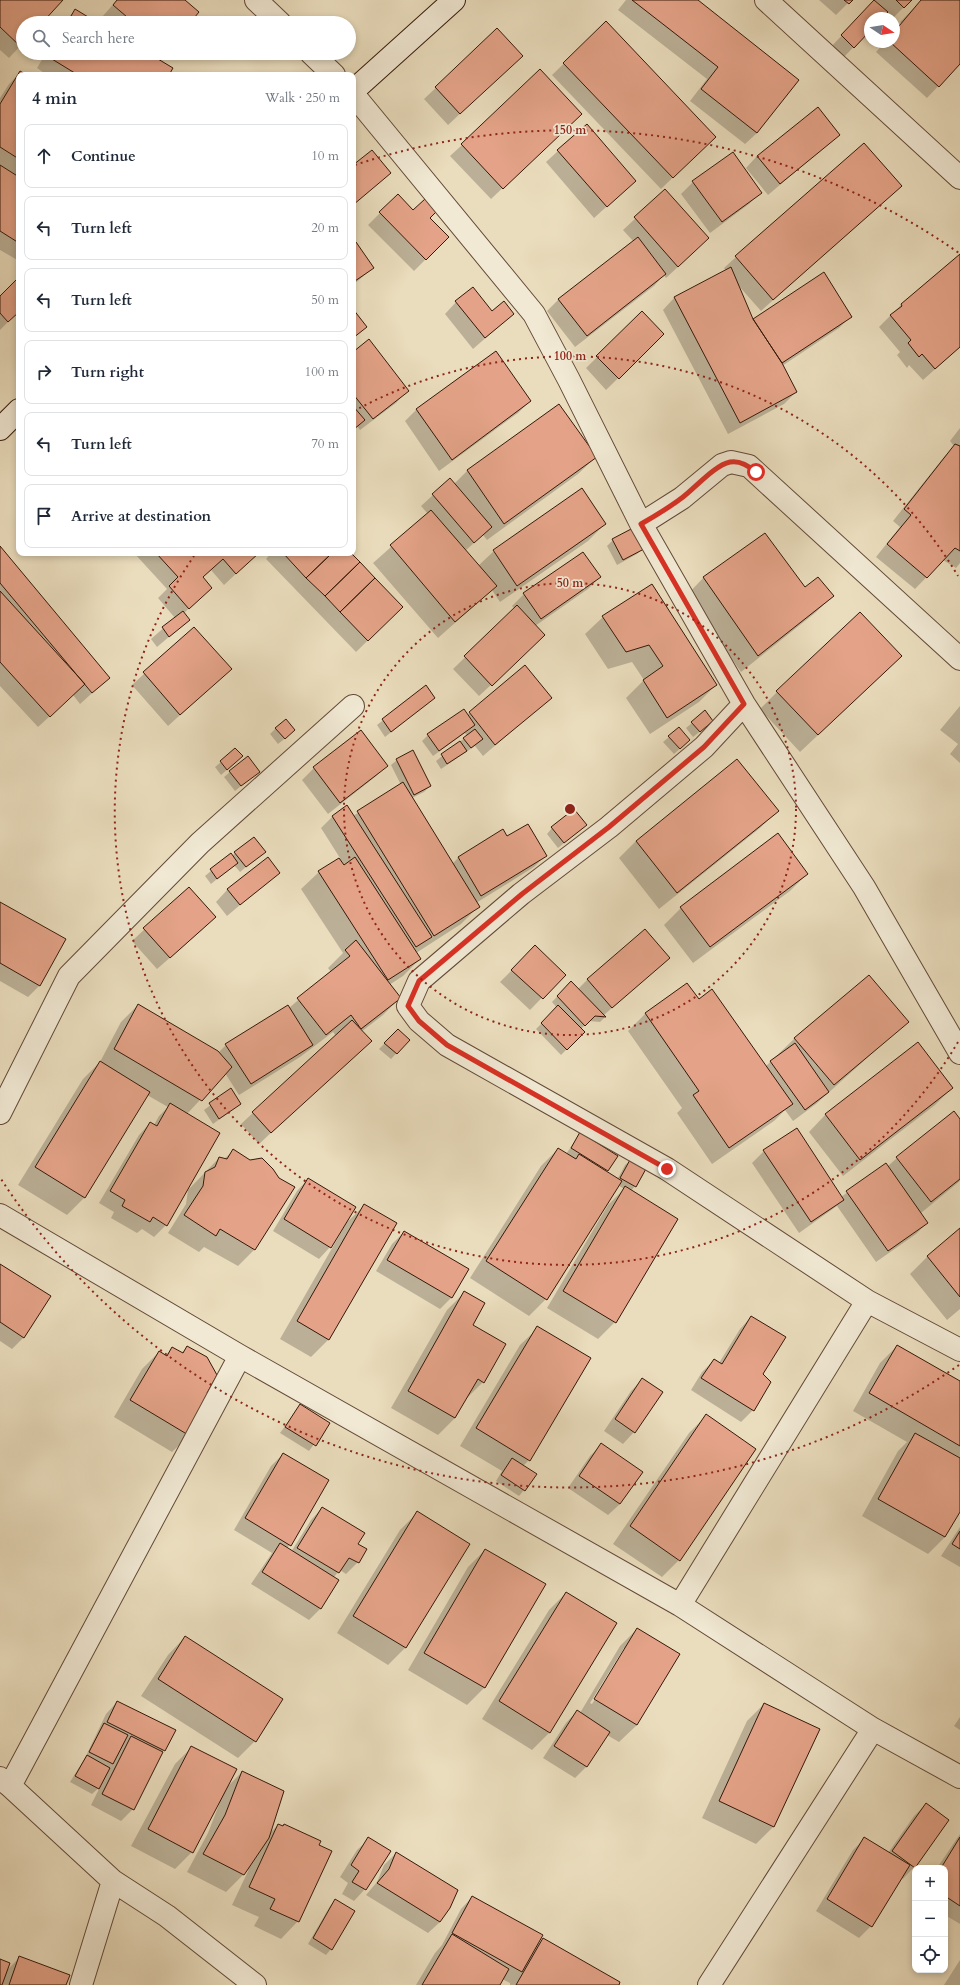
<!DOCTYPE html>
<meta charset="utf-8">
<style>
body{margin:0;font-family:Cardo,serif;background:#f6f6f7;color:#1f2937}
.controls{position:absolute;right:12px;bottom:12px;display:grid;overflow:hidden;border-radius:8px;box-shadow:0 2px 6px #0003}
.controls button{width:36px;height:36px;display:grid;place-items:center;padding:0;border:0;border-bottom:1px solid #e0e1e3;background:#fff;color:#1f2937;font:20px sans-serif}
.compass{position:absolute;left:864px;top:12px;width:36px;height:36px;border-radius:50%;background:#fff;box-shadow:0 2px 6px #0003;rotate:102deg}
.stop{position:absolute;width:12px;height:12px;margin:-9px;border:3px solid #d93025;border-radius:50%;background:#fff}
.stop.end{background:#d93025;border-color:#fff;box-shadow:0 1px 4px #0008}
.list{margin:0;padding:0;list-style:none}
h2{display:flex;justify-content:space-between;align-items:center;height:52px;margin:0;padding:0 16px;font-size:17px}
h2 small{font-size:13px;font-weight:400;color:#747a83}
.list li{display:grid;grid-template-columns:26px 1fr auto;gap:12px;align-items:center;box-sizing:border-box;height:64px;margin:0 8px 8px;padding:0 8px;border:1px solid #e0e1e3;border-radius:8px}
.list b{display:block;font-size:15px;white-space:nowrap}
.list em{font-size:13px;font-style:normal;color:#747a83}
.icon{flex:none;width:22px;height:22px;fill:none;stroke:currentColor;stroke-width:2;stroke-linecap:round;stroke-linejoin:round}
.map{position:relative;flex:none;width:960px;height:1985px;overflow:hidden}
.search{position:absolute;background:#fff;box-shadow:0 2px 6px #0003;left:16px;top:16px;width:340px;height:44px;display:flex;align-items:center;gap:10px;box-sizing:border-box;padding:0 14px;border-radius:22px;color:#747a83;font-size:15px}
.panel{position:absolute;background:#fff;box-shadow:0 2px 6px #0003;left:16px;top:72px;width:340px;height:484px;border-radius:8px}
.map>svg:first-child{display:block}
</style>
<div class="map">
<svg width="960" height="1985" viewBox="0 0 960 1985">
<rect width="100%" height="100%" fill="#eaddbd"/>
<filter id="stains"><feTurbulence type="fractalNoise" baseFrequency=".005" numOctaves="4"/><feColorMatrix values="0 0 0 0 .2 0 0 0 0 .09 0 0 0 0 .02 0 0 0 .5 -.17"/></filter>
<radialGradient id="worn" r=".72"><stop offset=".6" stop-color="#630" stop-opacity="0"/><stop offset="1" stop-color="#630" stop-opacity=".3"/></radialGradient>
<path fill="#0003" fill-rule="evenodd" d="M0,0H62L41,23H23V43L9,58L0,50Z
M117,0H184L189,23H109L102,17Z
M626,0H696L757,133L745,144L690,101L707,79L618,10Z
M819,0H851L836,15Z
M873,0H911L893,18L886,13L881,18H870V30L842,59L830,48L874,1Z
M922,0H960V63L927,98L876,52L885,42H894V32L902,24L900,22Z
M76,10L96,23H63Z
M606,23L703,148L661,189L552,75Z
M497,30L510,67L448,125L424,99Z
M46,53H163L156,59L168,75H47L37,68Z
M21,72L25,75H19V261L0,250V98L9,84Z
M569,125L491,199L450,156L462,145Z
M839,135L768,195L746,168L757,156Z
M558,151L635,181L594,218L546,162Z
M353,167L390,172L353,205Z
M693,182L761,192L749,204L710,233L681,194Z
M901,186L761,311L738,285L753,320L851,316L839,328L782,366L796,392L784,404L728,434L663,310L674,298L726,271L724,268L736,257Z
M665,191L696,250L666,278L664,275L654,286L575,347L547,311L559,299L633,241L623,230Z
M398,195L413,211L429,218L448,237L414,271L368,225Z
M353,246L373,268L353,285Z
M960,255V347L923,380L909,365L907,368L897,355L900,352L879,327L901,305Z
M19,279V311L0,330V297Z
M456,302L492,312L513,314L473,349L445,314Z
M642,313L663,334L606,390L586,368Z
M353,353L407,391L396,403L360,430L357,426L353,430Z
M495,353L530,401L518,413L439,471L405,421L416,410Z
M559,406L596,457L578,474L487,540L483,535L465,551L478,566L494,551L605,524L588,541L500,602L492,590L438,638L373,563L428,514L421,506L433,495L454,484L467,471Z
M960,428V563L956,568L943,560L915,589L876,557L900,527L893,521L944,457L954,446L950,441Z
M613,540L643,548L637,554L617,565L607,546Z
M0,548L109,678L80,704L73,695L38,727L0,686Z
M134,553H258L224,585L211,570L202,578L199,599L184,613L189,620L157,647L151,639L175,618L158,598L167,589Z
M271,553H350L402,607L356,652L266,559Z
M600,577L588,589L535,626L532,647L479,696L453,669L515,609L512,606L524,594Z
M704,577L804,588L833,596L815,613L741,672L687,595Z
M603,617L716,685L699,702L650,734L626,698L644,680L632,662L608,669L585,634Z
M194,628L219,680L168,726L132,685Z
M525,667L550,698L483,756L475,746L441,769L436,761L467,736L465,733L433,756L422,741L428,735L467,715Z
M884,673L800,752L760,709L777,692Z
M425,687L434,698L385,737L377,725Z
M960,706V763L950,754L958,744L940,730Z
M705,712L706,727L693,737L686,728Z
M276,728L288,736L278,744L270,734Z
M361,732L387,766L375,777L328,814L302,780L314,768Z
M669,737L683,746L674,754L663,742Z
M248,757L259,771L235,791L224,777Z
M397,760L430,786L424,792L412,798L452,864L458,858L503,831L507,838L546,855L534,867L476,903L478,907L461,924L416,953L420,959L403,976L389,985L400,998L383,1015L361,1032L370,1041L259,1144L241,1124L336,1036L333,1032L300,1057L239,1095L225,1073L187,1114L166,1225L154,1237L142,1229L137,1233L111,1218L114,1212L99,1203L139,1135L150,1123L154,1125L159,1116L168,1107L147,1095L84,1198L67,1215L18,1185L83,1079L100,1062L121,1022L138,1005L218,1053L226,1045L289,1008L331,972L328,968L343,953L301,889L319,872L340,858L321,828L332,817L347,807L353,816L401,785L391,765Z
M221,762H236L221,775L215,767Z
M777,811L760,828L659,909L619,858L636,841Z
M552,828L580,830L558,848L547,834Z
M264,852L240,872L234,865L211,884L205,876L231,854L232,856L235,853Z
M268,858L279,872L227,916L216,902L227,890Z
M807,874L790,891L693,963L664,925L681,908Z
M189,888L203,929L157,969L132,941Z
M0,903L40,985L28,997L0,981Z
M524,958L564,975L530,1010L500,982Z
M669,958L604,1015L605,1017L600,1022L589,1021L581,1029L584,1032L561,1055L536,1029L557,1008L552,1002L571,982L578,989L588,979Z
M687,984L698,1001L765,1067L795,1038L907,1022L816,1104L793,1121L785,1110L774,1121L712,1164L677,1113L682,1108L628,1031L645,1014Z
M398,1030L409,1040L391,1059L379,1049Z
M952,1088L935,1105L843,1176L809,1132L826,1114Z
M231,1090L240,1104L213,1124L204,1110Z
M960,1120V1181L921,1213L927,1223L916,1234L876,1262L837,1206L799,1233L752,1163L764,1151L841,1197L886,1164L888,1166L897,1158Z
M580,1134L616,1156L605,1172L617,1180L625,1165L631,1160L635,1186L631,1191L615,1322L598,1339L547,1308L608,1205L624,1189L618,1185L546,1299L529,1316L470,1278L541,1166L558,1149L566,1154Z
M234,1150L255,1249L238,1266L204,1247L199,1252L168,1233L186,1204L188,1190L219,1158L224,1159Z
M308,1179L330,1247L319,1259L273,1231L297,1191Z
M365,1205L395,1224L328,1340L311,1357L280,1339L347,1222Z
M960,1230V1309L947,1320L910,1274L927,1257Z
M404,1232L452,1297L440,1309L376,1271L392,1244Z
M0,1265L24,1337L12,1349L0,1341Z
M464,1293L483,1382L466,1399L455,1418L438,1435L391,1408L447,1310Z
M751,1317L762,1374L753,1410L741,1422L691,1390L702,1372L714,1360L719,1363L740,1329Z
M538,1328L529,1460L523,1466L524,1490L519,1496L496,1481L502,1471L460,1446L520,1345Z
M897,1346L960,1382V1509L945,1537L928,1554L862,1516L898,1451L907,1442L853,1411L880,1363Z
M188,1347L206,1393L190,1435L172,1452L114,1417L142,1369L159,1352L165,1356L172,1348L181,1353Z
M642,1380L634,1432L623,1444L604,1431L631,1391Z
M300,1406L329,1423L309,1451L280,1433Z
M706,1416L679,1560L662,1577L613,1544L689,1433Z
M601,1445L620,1504L608,1515L568,1488L590,1456Z
M283,1454L290,1545L286,1549L291,1552L311,1520L322,1508L357,1544L365,1550L358,1562L346,1574L340,1570L333,1578L321,1608L309,1620L251,1584L272,1553L234,1530L271,1466Z
M418,1512L469,1544L405,1648L388,1665L337,1633L400,1530Z
M960,1527V1567L941,1556Z
M485,1550L544,1585L484,1688L467,1705L408,1670L468,1567Z
M566,1593L616,1624L549,1733L532,1750L482,1719L549,1610Z
M637,1629V1725L619,1742L607,1735L586,1767L575,1778L543,1758L566,1723L577,1711L580,1713L620,1646ZM624,1648H626L592,1704L590,1703Z
M185,1637L255,1741L238,1758L141,1696L168,1655Z
M117,1702L164,1750L160,1755L133,1809L121,1821L91,1805L100,1787L92,1794L70,1782L85,1758L106,1714Z
M764,1704L774,1826L756,1844L702,1818L747,1721Z
M960,1717V1730L954,1726Z
M192,1747L227,1787L242,1772L270,1833L278,1825L282,1827L284,1825L298,1921L281,1939L254,1926L259,1917L232,1905L249,1869L226,1892L187,1872L208,1833L220,1802L219,1801L192,1852L175,1869L131,1846L175,1764Z
M926,1804L914,1867L903,1879L901,1877L871,1926L859,1938L816,1911L853,1850L864,1839L888,1853L914,1816Z
M960,1834V1924L945,1915V1868H937Z
M369,1839L365,1889L354,1901L342,1894L348,1883L340,1877L357,1850Z
M396,1853L440,1922L428,1933L366,1895L377,1882L384,1865Z
M472,1897L536,1946L543,1939L617,1985H510V1983L502,1979L499,1985H416L435,1953L442,1945L461,1909Z
M335,1901L331,1949L326,1955L308,1944L330,1906Z
M20,1957L65,1985H0V1961L6,1971Z
M960,1960V1985H944Z"/>
<path fill="#e4a388" stroke="#36180a" d="M0,0H63L42,23H23V44L21,47L0,27Z
M117,0H185L199,12L190,23H134L113,5Z
M632,0H698L799,80L757,133L701,89L718,67Z
M844,0H853L849,4Z
M874,0L888,12L882,18H870V31L854,48L841,35Z
M896,0H912L904,8Z
M921,0H960V64L939,87L890,42H894V32Z
M75,9L98,23H67Z
M606,21L716,137L673,178L563,63Z
M497,28L523,56L460,114L435,87Z
M50,53H148L173,68L169,75H78L47,56Z
M540,69L582,114L503,189L461,144Z
M20,71L27,75H19V159L0,147V104Z
M818,107L840,135L780,184L757,156Z
M587,124L636,181L607,207L557,150Z
M864,143L902,186L773,300L735,256Z
M372,150L391,173L353,205V165Z
M733,152L762,193L722,222L692,181Z
M0,165L19,177V243L0,231Z
M665,189L709,238L678,267L634,217Z
M398,194L413,210L425,199L437,211L430,218L449,237L426,260L379,212Z
M638,237L666,274L587,336L558,299Z
M356,242L374,268L355,281L353,279V244Z
M960,254V347L935,369L922,354L919,357L908,343L911,340L890,315L902,306L901,304Z
M731,267L753,319L782,363L797,392L740,423L674,297Z
M824,272L852,317L782,363L753,319Z
M19,277V312L8,322L0,313V296Z
M473,287L492,311L504,301L514,314L485,338L455,301Z
M353,309L367,327L353,338Z
M642,311L664,334L619,379L596,356Z
M369,339L409,391L373,419L353,394V352Z
M496,351L531,401L452,460L416,409Z
M559,404L597,457L504,524L467,470Z
M353,406L365,420L353,430Z
M955,444L960,446V551L955,548L927,578L887,544L911,515L904,509Z
M450,478L492,527L474,543L432,494Z
M582,488L606,524L517,586L493,550Z
M431,510L497,586L455,622L390,545Z
M633,528L644,549L623,560L612,539Z
M765,533L805,587L818,577L834,596L758,656L703,577Z
M0,546L110,678L92,693L0,583Z
M583,552L601,577L541,619L523,593Z
M156,553H259L236,574L223,559L203,577L212,588L189,609L169,586L178,577Z
M283,553H332L306,578Z
M332,553H351L360,562L325,596L306,578Z
M360,562L375,578L340,612L325,596Z
M375,578L403,607L368,641L340,612Z
M652,584L717,685L667,718L643,680L663,666L649,645L626,652L602,616Z
M0,591L85,684L50,717L0,662Z
M517,605L545,635L492,686L464,656Z
M183,611L190,620L169,637L162,627Z
M860,612L902,656L818,735L776,691Z
M194,627L232,669L180,715L143,672Z
M525,665L552,698L495,745L469,712Z
M426,685L435,698L391,732L382,719Z
M464,709L475,725L439,751L427,734Z
M705,710L713,721L700,732L691,722Z
M286,719L295,730L285,739L275,728Z
M679,727L690,740L680,749L668,736Z
M475,729L483,739L471,748L463,738Z
M361,730L388,766L340,803L313,767Z
M460,741L467,751L447,764L441,754Z
M235,748L243,756L227,770L220,761Z
M413,750L431,786L414,795L396,759Z
M248,756L260,772L241,786L229,771Z
M737,759L779,811L677,893L636,841Z
M403,782L480,907L434,936L357,811Z
M347,805L432,937L416,947L332,816Z
M574,809L587,825L564,843L551,827Z
M528,824L547,856L481,896L458,857L503,829L507,836Z
M778,833L808,874L710,947L680,907Z
M254,837L266,852L246,867L234,852Z
M231,853L238,863L217,879L210,869Z
M268,857L280,873L240,905L227,889Z
M355,857L421,959L388,980L318,871L339,858L344,865Z
M189,887L216,917L170,958L143,928Z
M0,902L66,939L40,986L0,963Z
M645,929L670,958L612,1008L587,979Z
M356,940L401,998L361,1029L351,1015L326,1035L297,998L350,956L345,950Z
M535,945L566,975L543,999L511,970Z
M869,975L909,1022L834,1085L794,1038Z
M571,981L606,1017L595,1016L585,1026L557,996Z
M687,983L699,999L712,989L793,1104L729,1148L693,1095L699,1091L645,1013Z
M138,1004L218,1051L232,1067L202,1101L114,1049Z
M288,1005L313,1045L251,1084L225,1044Z
M558,1005L585,1032L567,1050L541,1023Z
M352,1020L372,1041L271,1133L252,1112Z
M398,1029L410,1040L397,1054L384,1043Z
M918,1042L953,1088L860,1160L825,1114Z
M795,1043L829,1092L805,1110L770,1061Z
M100,1061L150,1092L85,1198L35,1167Z
M231,1088L241,1104L219,1119L209,1103Z
M170,1103L220,1133L167,1226L153,1217L150,1222L122,1206L125,1200L110,1191L150,1122L157,1126Z
M954,1111L960,1119V1179L931,1202L896,1157Z
M797,1128L844,1200L811,1222L763,1150Z
M580,1132L618,1156L608,1171L571,1148Z
M558,1148L576,1159L579,1154L622,1181L547,1300L486,1261Z
M233,1149L250,1160L262,1158L273,1169L279,1178L295,1187L255,1250L220,1229L216,1236L184,1215L203,1186L205,1172L215,1167L219,1157L227,1159Z
M631,1158L647,1167L636,1187L620,1178Z
M886,1163L928,1223L888,1251L846,1191Z
M308,1178L356,1207L331,1248L284,1219Z
M625,1186L678,1219L616,1323L563,1291Z
M364,1204L397,1223L329,1340L297,1321Z
M960,1228V1297L927,1256Z
M404,1231L469,1269L452,1298L387,1260Z
M0,1264L51,1296L24,1338L0,1322Z
M464,1291L485,1303L473,1325L506,1344L484,1383L478,1379L455,1418L408,1391Z
M751,1316L786,1337L763,1374L771,1382L754,1411L701,1378L714,1359L722,1364Z
M537,1326L591,1358L530,1461L476,1428Z
M897,1345L960,1381V1446L869,1393Z
M187,1346L207,1357L217,1375L207,1393L213,1397L190,1436L130,1400L159,1351L167,1356L172,1347L183,1353Z
M642,1378L663,1392L635,1433L615,1419Z
M300,1404L330,1423L316,1446L285,1427Z
M706,1414L756,1449L680,1561L630,1526Z
M915,1433L960,1458V1512L945,1537L878,1499Z
M601,1443L643,1472L620,1504L579,1476Z
M283,1453L329,1480L291,1546L245,1518Z
M512,1458L537,1474L525,1491L501,1475Z
M322,1507L365,1533L358,1544L367,1549L359,1563L349,1558L339,1573L297,1548Z
M417,1511L470,1544L406,1648L353,1616Z
M960,1531V1549L952,1544Z
M280,1543L339,1580L321,1609L262,1572Z
M485,1549L546,1584L485,1688L424,1653Z
M566,1592L617,1623L550,1733L499,1701Z
M637,1628L680,1654L637,1725L594,1699Z
M185,1636L283,1699L256,1742L158,1679Z
M117,1701L176,1730L165,1751L107,1722Z
M764,1703L820,1729L774,1827L719,1801Z
M577,1710L610,1732L587,1767L554,1746Z
M104,1723L128,1735L113,1764L89,1752Z
M131,1736L163,1752L134,1810L102,1794Z
M191,1746L237,1769L193,1853L148,1829Z
M87,1755L110,1768L99,1789L75,1776Z
M242,1771L284,1791L269,1838L244,1875L203,1854L225,1815Z
M926,1803L949,1820L915,1868L892,1851Z
M278,1824L283,1826L284,1824L321,1841L319,1845L332,1851L299,1922L270,1909L275,1899L249,1887Z
M368,1837L391,1851L366,1890L352,1882L359,1871L351,1865Z
M864,1837L910,1865L872,1927L827,1899Z
M960,1837V1906L945,1896V1868H941Z
M396,1852L458,1890L450,1908L440,1922L377,1883L389,1869Z
M472,1896L543,1935L522,1972L452,1933Z
M335,1899L355,1911L332,1950L313,1938Z
M452,1934L509,1969L500,1985H422Z
M543,1938L620,1982L619,1985H516Z
M19,1956L70,1975L66,1985H9Z
M0,1959L10,1963L2,1985H0Z"/>
<g fill="none" stroke-linecap="round" stroke-linejoin="round">
<g stroke="#634937" stroke-width="24">
<path id="street" d="M256,0L280,23
M766,0L960,178
M311,53L334,75
M353,94L534,314L569,380L641,524L744,704L864,887L960,1053
M641,524L682,498L722,465L731,462L749,466L960,659
M744,704L704,747L609,827L521,894L419,981L408,1006L419,1021L447,1045L667,1169L867,1301L960,1350
M0,1113L69,976L200,843L353,706
M0,1215L240,1356L680,1605L873,1729L960,1777
M680,1605L867,1301
M0,1778L10,1786L113,1881L167,1916L255,1985
M10,1786L240,1356
M81,1985L113,1881
M709,1985L873,1729"/>
</g>
<g stroke="#36180a" stroke-width="24">
<path id="secondary" d="M353,91L454,0
M0,429L19,410"/>
</g>
<use href="#street" stroke="#f1e9d4" stroke-width="22"/>
<use href="#secondary" stroke="#f1e9d4" stroke-width="22"/>
</g>
<g fill="none" stroke-linecap="round" stroke-linejoin="round">
<path stroke="#d93025" stroke-width="5" d="M667,1169L447,1045L419,1021L408,1006L419,981L522,894L609,827L704,747L744,704L641,524C655,516 670,507 683,497C695,488 715,465 730,462C740,460 749,466 756,472"/>
</g>
<g fill="none" stroke="#8f2418" stroke-width="2" stroke-dasharray="2 4">
<circle cx="570" cy="809" r="226"/>
<path d="M958 1042A453 453 0 1 1 194 556M354 411A453 453 0 0 1 958 576"/>
<path d="M959 1365A679 679 0 0 1 1 1179M355 165A679 679 0 0 1 959 253"/>
</g>
<circle cx="570" cy="809" r="6" fill="#8f2418" stroke="#f1e9d4" stroke-width="2"/>
<g font-size="12" text-anchor="middle" font-weight="bold" fill="#8f2418" stroke="#f1e9d4" stroke-width="3.5" stroke-linejoin="round" paint-order="stroke">
<text x="570" y="134">150 m</text>
<text x="570" y="360">100 m</text>
<text x="570" y="587">50 m</text>
</g>
<rect width="100%" height="100%" filter="url(#stains)"/>
<rect width="100%" height="100%" fill="url(#worn)"/>
</svg>
<div class="controls">
<button>+</button>
<button>−</button>
<button><svg class="icon" aria-label="locate" viewBox="0 0 24 24"><circle cx="12" cy="12" r="6"/><path d="M12 2v4M12 18v4M2 12h4M18 12h4"/></svg></button>
</div>
<svg class="compass" viewBox="-18 -18 36 36"><path d="M0-13l5 13h-10z" fill="#e53935"/><path d="M0 13l5-13h-10z" fill="#747a83"/></svg>
<div class="stop" style="left:756px;top:472px"></div>
<div class="stop end" style="left:667px;top:1169px"></div>
<div class="search"><svg class="icon" aria-label="search" viewBox="0 0 24 24"><circle cx="10" cy="10" r="6"/><path d="M15 15l6 6"/></svg>Search here</div>
<section class="panel">
<h2>4 min<small>Walk · 250 m</small></h2>
<ul class="list">
<li><svg class="icon" aria-label="ahead" viewBox="0 0 24 24"><path d="M12 20V5M6 11l6-6 6 6"/></svg><div><b>Continue</b></div><em>10 m</em></li>
<li><svg class="icon" aria-label="left" viewBox="0 0 24 24"><path d="M17 20v-9H6M10 6l-5 5 5 5"/></svg><div><b>Turn left</b></div><em>20 m</em></li>
<li><svg class="icon" aria-label="left" viewBox="0 0 24 24"><path d="M17 20v-9H6M10 6l-5 5 5 5"/></svg><div><b>Turn left</b></div><em>50 m</em></li>
<li><svg class="icon" aria-label="right" viewBox="0 0 24 24"><path d="M7 20v-9h11M14 6l5 5-5 5"/></svg><div><b>Turn right</b></div><em>100 m</em></li>
<li><svg class="icon" aria-label="left" viewBox="0 0 24 24"><path d="M17 20v-9H6M10 6l-5 5 5 5"/></svg><div><b>Turn left</b></div><em>70 m</em></li>
<li><svg class="icon" aria-label="arrive" viewBox="0 0 24 24"><path d="M6 21V4h12l-3 4 3 4H6"/></svg><div><b>Arrive at destination</b></div></li>
</ul>
</section>
</div>
